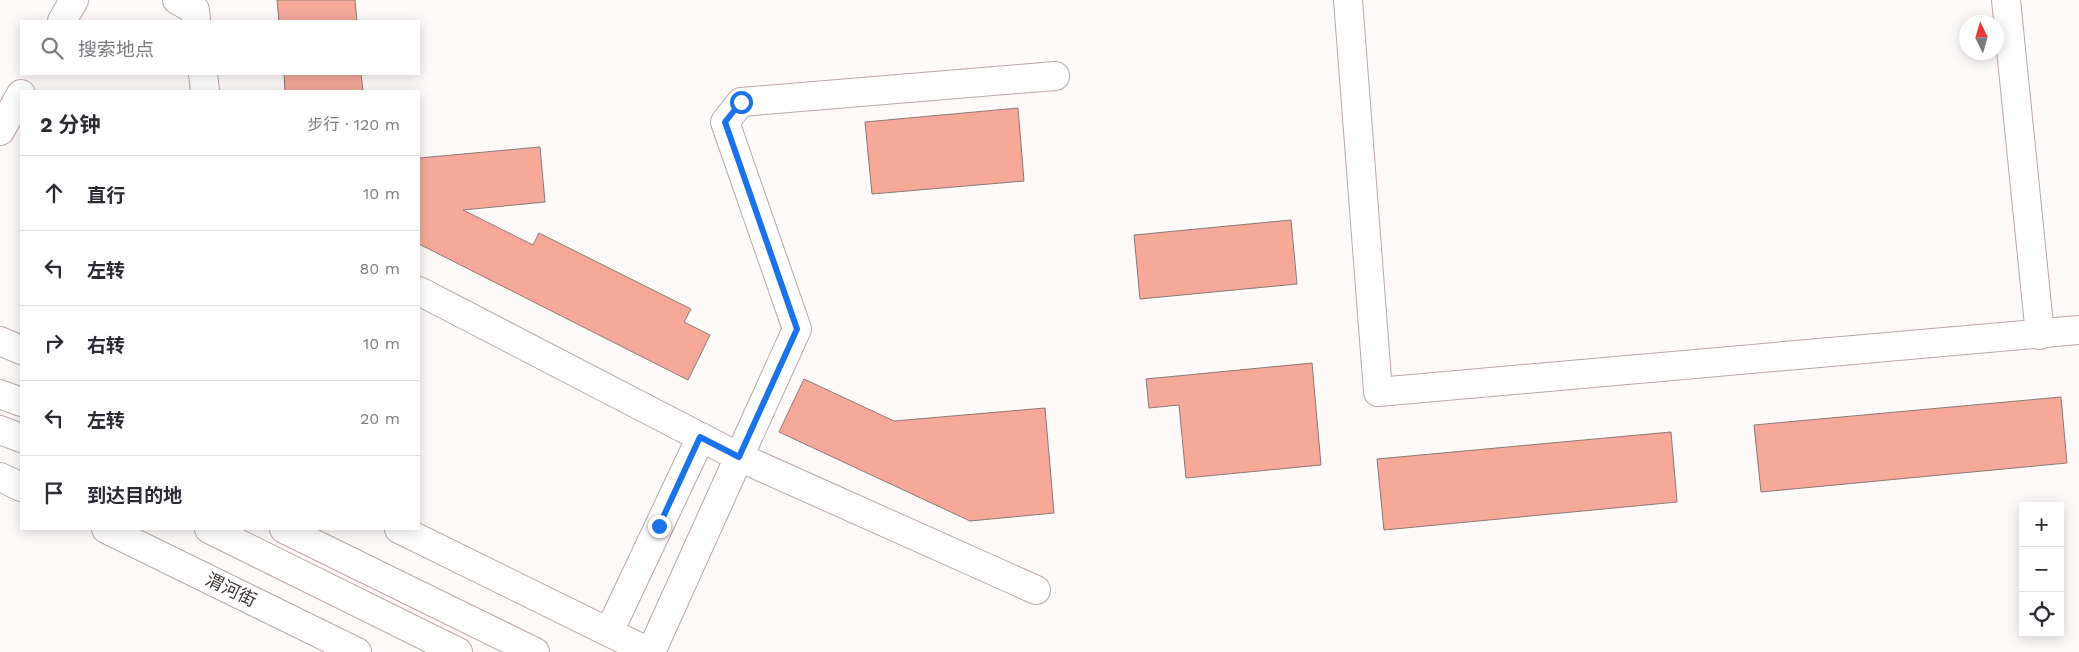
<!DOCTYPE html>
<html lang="zh">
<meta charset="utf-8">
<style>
body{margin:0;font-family:"Work Sans","Noto Sans SC",sans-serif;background:#f2f2f3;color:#2b2b33}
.controls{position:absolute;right:15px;bottom:15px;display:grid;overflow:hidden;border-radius:0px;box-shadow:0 2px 12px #0003}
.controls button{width:45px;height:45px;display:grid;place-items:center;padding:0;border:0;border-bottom:1px solid #e1e1e2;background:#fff;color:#2b2b33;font:25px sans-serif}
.compass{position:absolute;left:1959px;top:15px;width:45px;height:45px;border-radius:50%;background:#fff;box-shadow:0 2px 12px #0003;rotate:355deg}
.stop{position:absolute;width:15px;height:15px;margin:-11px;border:4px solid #1a73e8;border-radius:50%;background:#fff}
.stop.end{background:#1a73e8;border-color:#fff;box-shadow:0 1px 5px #0008}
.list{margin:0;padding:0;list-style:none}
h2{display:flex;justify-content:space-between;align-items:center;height:65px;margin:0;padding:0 20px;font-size:21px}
h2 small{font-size:16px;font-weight:400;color:#7c7c81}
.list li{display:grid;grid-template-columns:32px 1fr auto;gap:15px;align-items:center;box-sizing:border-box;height:75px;padding:0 20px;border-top:1px solid #e1e1e2}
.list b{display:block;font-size:19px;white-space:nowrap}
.list em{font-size:16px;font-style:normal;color:#7c7c81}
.icon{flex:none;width:28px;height:28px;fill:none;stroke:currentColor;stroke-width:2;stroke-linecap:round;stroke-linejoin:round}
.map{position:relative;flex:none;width:2079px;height:652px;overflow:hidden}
.search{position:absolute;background:#fff;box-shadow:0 2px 12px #0003;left:20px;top:20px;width:400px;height:55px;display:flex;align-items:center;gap:12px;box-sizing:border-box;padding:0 18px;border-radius:0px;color:#7c7c81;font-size:19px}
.panel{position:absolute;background:#fff;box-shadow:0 2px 12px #0003;left:20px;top:90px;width:400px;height:440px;border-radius:0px}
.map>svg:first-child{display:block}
</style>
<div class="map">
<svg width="2079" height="652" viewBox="0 0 2079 652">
<rect width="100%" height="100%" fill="#fefafa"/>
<path fill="#f6a899" stroke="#8b7976" d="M277,0H355L357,21H279Z
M284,74H361L363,91H285Z
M1018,108L1024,181L872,194L865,122Z
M540,147L545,202L463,210L533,245L539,233L691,309L684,322L710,335L688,380L419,244V158Z
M1291,220L1297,284L1140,299L1134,235Z
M1312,363L1321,465L1186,478L1179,405L1149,408L1146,379Z
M804,379L894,421L1045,408L1054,513L970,521L779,432Z
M2061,397L2067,463L1761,492L1754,425Z
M1671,432L1677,502L1384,530L1377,459Z"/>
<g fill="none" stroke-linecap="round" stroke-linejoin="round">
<g stroke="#baa7a3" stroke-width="30">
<path id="minor" d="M177,0L195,10L196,21
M1348,0L1378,392L2079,330
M2006,0L2040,335
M62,21L74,0
M203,74L205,91
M0,131L21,94
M419,291L739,457L651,652
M0,341L21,350
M0,394L21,402
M0,430L21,438
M0,477L21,487
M106,529L357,652
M209,529L458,652
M284,529L535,652
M399,529L649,652
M1036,590L739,457L797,329L725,122L741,102L1055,76
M609,632L701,437"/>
</g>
<use href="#minor" stroke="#fff" stroke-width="28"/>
</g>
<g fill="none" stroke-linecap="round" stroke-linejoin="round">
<path stroke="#1a73e8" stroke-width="6" d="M659,526L700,437L739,457L797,329L725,122L741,102"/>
</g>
<g text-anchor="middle" stroke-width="5" stroke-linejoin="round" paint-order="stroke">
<g font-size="18" fill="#3d3634" stroke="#fff">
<text transform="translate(231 590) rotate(26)" y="6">渭河街</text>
</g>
</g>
</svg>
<div class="controls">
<button>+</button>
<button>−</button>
<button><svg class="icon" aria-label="locate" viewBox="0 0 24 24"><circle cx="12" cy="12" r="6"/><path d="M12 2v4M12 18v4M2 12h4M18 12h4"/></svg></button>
</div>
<svg class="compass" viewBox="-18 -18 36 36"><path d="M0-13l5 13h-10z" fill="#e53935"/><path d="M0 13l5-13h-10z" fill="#7c7c81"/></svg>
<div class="stop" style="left:741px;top:102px"></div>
<div class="stop end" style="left:659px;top:526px"></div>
<div class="search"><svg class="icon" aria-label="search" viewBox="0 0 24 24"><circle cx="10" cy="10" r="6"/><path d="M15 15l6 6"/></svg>搜索地点</div>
<section class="panel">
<h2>2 分钟<small>步行 · 120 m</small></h2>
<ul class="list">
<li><svg class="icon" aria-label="ahead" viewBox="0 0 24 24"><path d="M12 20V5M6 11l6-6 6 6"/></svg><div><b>直行</b></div><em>10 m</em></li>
<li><svg class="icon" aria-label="left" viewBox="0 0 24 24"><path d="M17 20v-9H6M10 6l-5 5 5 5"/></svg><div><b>左转</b></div><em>80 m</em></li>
<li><svg class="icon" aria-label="right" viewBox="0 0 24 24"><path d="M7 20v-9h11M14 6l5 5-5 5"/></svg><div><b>右转</b></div><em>10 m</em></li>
<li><svg class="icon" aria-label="left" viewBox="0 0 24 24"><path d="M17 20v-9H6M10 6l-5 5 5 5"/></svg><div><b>左转</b></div><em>20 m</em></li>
<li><svg class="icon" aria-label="arrive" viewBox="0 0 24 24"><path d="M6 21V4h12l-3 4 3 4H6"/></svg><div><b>到达目的地</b></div></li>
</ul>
</section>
</div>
